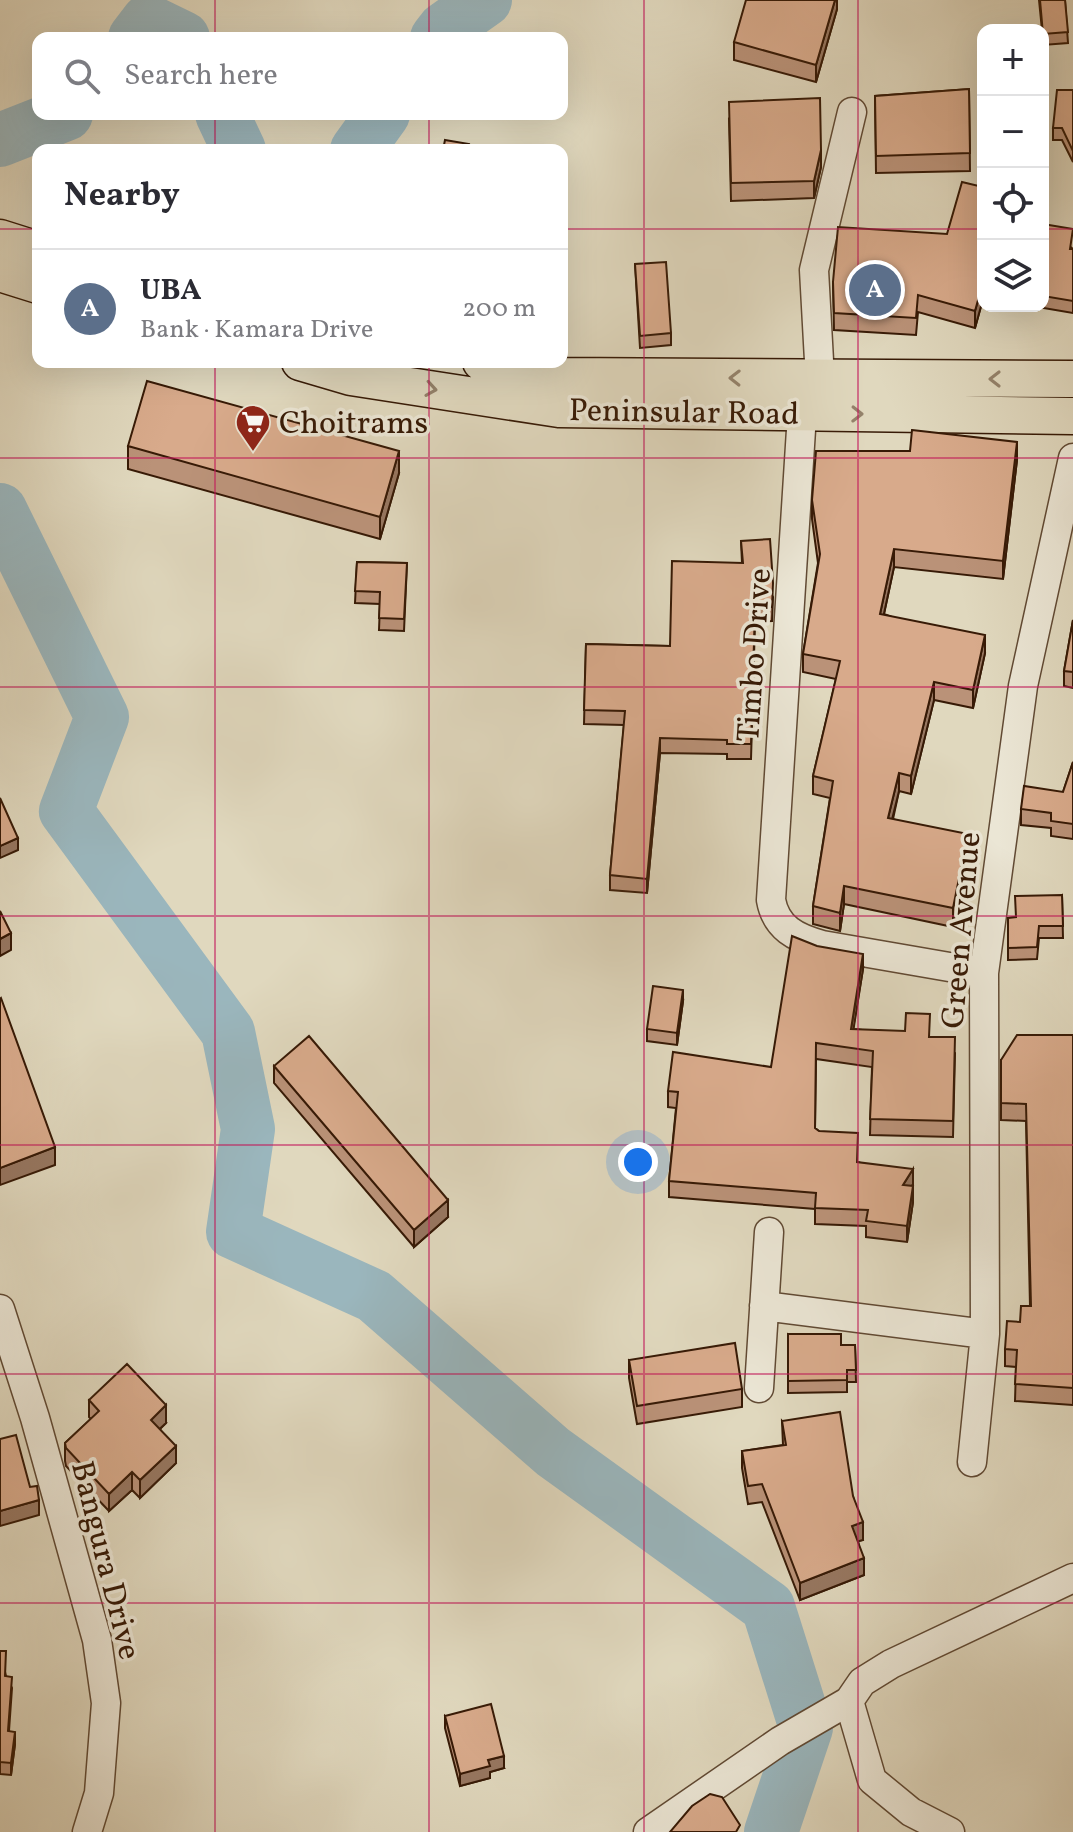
<!DOCTYPE html>
<meta charset="utf-8">
<style>
body{margin:0;font-family:Vollkorn,serif;background:#f7f7f7;color:#2b2b33}
.controls{position:absolute;right:24px;top:24px;display:grid;overflow:hidden;border-radius:16px;box-shadow:0 8px 32px #0002}
.controls button{width:72px;height:72px;display:grid;place-items:center;padding:0;border:0;border-bottom:2px solid #e1e1e2;background:#fff;color:#2b2b33;font:40px sans-serif}
.you{position:absolute;left:638px;top:1162px;width:28px;height:28px;margin:-20px;border:6px solid #fff;border-radius:50%;background:#1a73e8;box-shadow:0 0 0 12px #1a73e833}
.badge{display:grid;place-items:center;width:52px;height:52px;border-radius:50%;background:#1a73e8;color:#fff;font-size:26px;font-weight:700}
.pin{position:absolute;translate:-50% -50%;border:4px solid #fff;box-shadow:0 2px 8px #0006}
.list{margin:0;padding:0;list-style:none}
h2{display:flex;justify-content:space-between;align-items:center;height:104px;margin:0;padding:0 32px;font-size:34px}
h2 small{font-size:26px;font-weight:400;color:#7c7c81}
.list li{display:grid;grid-template-columns:52px 1fr auto;gap:24px;align-items:center;box-sizing:border-box;height:120px;padding:0 32px;border-top:2px solid #e1e1e2}
.list b{display:block;font-size:30px;white-space:nowrap}
.list p{margin:0;font-size:26px;white-space:nowrap;color:#7c7c81}
.list em{font-size:26px;font-style:normal;color:#7c7c81}
.icon{flex:none;width:44px;height:44px;fill:none;stroke:currentColor;stroke-width:2;stroke-linecap:round;stroke-linejoin:round}
.map{position:relative;flex:none;width:1073px;height:1832px;overflow:hidden}
.search{position:absolute;background:#fff;box-shadow:0 8px 32px #0002;left:32px;top:32px;width:536px;height:88px;display:flex;align-items:center;gap:20px;box-sizing:border-box;padding:0 28px;border-radius:16px;color:#7c7c81;font-size:30px}
.panel{position:absolute;background:#fff;box-shadow:0 8px 32px #0002;left:32px;top:144px;width:536px;height:224px;border-radius:16px}
.map>svg:first-child{display:block}
</style>
<div class="map">
<svg width="1073" height="1832" viewBox="0 0 1073 1832">
<rect width="100%" height="100%" fill="#e0d8be"/>
<filter id="stains"><feTurbulence type="fractalNoise" baseFrequency=".0025" numOctaves="4"/><feColorMatrix values="0 0 0 0 .2 0 0 0 0 .09 0 0 0 0 .02 0 0 0 .5 -.17"/></filter>
<radialGradient id="worn" r=".72"><stop offset=".6" stop-color="#630" stop-opacity="0"/><stop offset="1" stop-color="#630" stop-opacity=".3"/></radialGradient>
<g fill="none" stroke-linecap="round" stroke-linejoin="round">
<path stroke="#9ab6bd" stroke-width="54" d="M135,38L148,21L183,38
M437,38L444,29L485,0
M222,114L239,150
M0,140L66,114
M357,150L383,114
M0,510L102,717L66,811L228,1032L248,1129L233,1232L374,1296L553,1452L768,1607L806,1728L771,1832"/>
<g stroke="#614a34" stroke-width="31">
<path id="minor" d="M820,379L814,270L852,112
M802,414L771,900C776,928 796,938 822,945L984,973
M764,1306L985,1334
M0,1309L35,1418L97,1640L106,1703L99,1793L87,1832
M759,1388L769,1232
M972,1462L985,1334L984,973L1023,686L1073,458
M648,1832L780,1741L849,1701
M950,1832L911,1812L872,1780L849,1701L862,1682L891,1664L1073,1578"/>
</g>
<g stroke="#371a06" stroke-width="39">
<path id="major" d="M0,238L38,250
M0,273L38,285
M300,362L351,377L559,409L1073,416
M481,362L558,376L1073,379"/>
</g>
<use href="#minor" stroke="#ebe6d5" stroke-width="28"/>
<use href="#major" stroke="#e0d8be" stroke-width="36"/>
</g>
<path fill="#ba9278" stroke="#371a06" stroke-width="2" d="M837,0V9L816,82L734,60V42Z
M1039,0H1065L1068,43L1043,45V30H1042Z
M969,89L970,171L876,173L875,96Z
M1073,90V162L1062,140H1053V128Z
M729,119L821,167L814,198L731,201Z
M983,187V299L975,328L918,312L916,335L834,330L833,282L947,234Z
M1043,224L1073,249V313L1032,306H1043Z
M635,264L671,333V345L640,348Z
M128,446L399,473L380,539L128,469Z
M1017,460L1003,579L894,567L884,614L985,653L973,708L934,700L911,794L899,791L893,819L968,852L953,927L844,904L840,931L813,924V906L830,798L813,794V776L836,679L803,672V654L818,563L812,519V500Z
M741,541L773,597L772,621L755,622L751,759H727V754L660,753L647,893L610,890V875L624,725L584,724L586,644L670,646L742,563Z
M357,562L407,563L404,631L379,630L380,604L355,603Z
M1073,620V688L1064,686V671Z
M1073,762V839L1051,836V828L1021,825V809L1063,792Z
M1062,895L1063,938H1039L1037,959L1008,960V918L1015,917Z
M863,969L853,1029L929,1037L955,1053L953,1137L870,1135L872,1067L816,1059L815,1128L858,1162L913,1184V1202L907,1242L866,1237V1226L815,1224V1209L669,1197V1181L676,1108L668,1107V1091L771,1067Z
M683,1001L677,1045L647,1041V1029Z
M1073,1035V1405L1015,1401L1016,1367L1005,1366V1349L1030,1306L1026,1121L1001,1120V1060Z
M274,1066L448,1217L414,1247L274,1083Z
M788,1334L841,1345H855L856,1382H847V1392L788,1393Z
M629,1360L742,1389V1407L637,1424L629,1378Z
M89,1400L166,1423L160,1429L176,1463L140,1498L132,1490L109,1511L66,1466L65,1461V1443L91,1419L89,1417Z
M782,1421L853,1496L863,1540L858,1541L864,1575L800,1600L762,1502L748,1504L742,1468V1451L783,1445Z
M0,1651L6,1676L12,1688L9,1731L15,1744L11,1775L0,1774Z
M445,1716L504,1768L490,1772V1778L460,1786L445,1728Z"/>
<path fill="#977761" stroke="#371a06" stroke-width="2" d="M835,0H837V9L816,82V65Z
M821,150V167L814,198V181Z
M983,282V299L975,328V311Z
M1017,442V460L1003,579V561Z
M399,451V473L380,539V517Z
M894,549V567L880,632V614Z
M985,635V653L973,708V690Z
M934,682V700L911,794V776Z
M660,738V753L647,893V879Z
M899,773V791L888,836V818Z
M968,834V852L953,927V908Z
M18,838V850L0,858V846Z
M844,886V904L840,931V913Z
M11,933V950L0,956V939Z
M863,954V969L851,1045V1029Z
M683,990V1001L677,1045V1033Z
M55,1147V1165L0,1185V1168Z
M913,1169V1184L903,1200V1185Z
M913,1186V1202L907,1242V1226Z
M448,1200V1217L414,1247V1230Z
M166,1405V1423L151,1437V1420Z
M176,1446V1463L140,1498V1480Z
M132,1472V1490L109,1511V1494Z
M39,1500V1515L0,1526V1511Z
M863,1522V1540L852,1543V1526Z
M864,1558V1575L800,1600V1583Z
M15,1732V1744L11,1775V1763Z
M504,1756V1768L490,1772V1778L460,1786V1774L488,1760Z"/>
<path fill="#d8aa8b" stroke="#371a06" stroke-width="2" d="M746,0H835L816,65L734,42Z
M1040,0H1065L1068,32L1043,34Z
M969,89L970,153L876,156L875,96Z
M1057,90H1073V151L1062,128H1053Z
M820,98L821,150L814,181L731,183L729,102Z
M445,140L469,144L468,150H443Z
M962,182L983,187V282L975,311L918,295L916,318L834,313L833,282L838,227L947,234Z
M1043,224L1073,229L1070,249H1073V301L1043,296Z
M666,262L671,333L640,336L635,264Z
M147,381L399,451L380,517L128,446Z
M912,430L1017,442L1003,561L894,549L880,614L985,635L973,690L934,682L911,776L899,773L888,818L968,834L953,908L844,886L840,913L813,906L833,781L813,776L840,661L803,654L820,554L812,500L816,451H910Z
M770,539L773,583L772,607L755,608L751,744H727V740L660,738L647,879L610,875L625,711L584,710L586,644L670,646L672,561L743,563L741,541Z
M357,562L407,563L404,619L379,618L380,592L355,591Z
M1073,620V672L1064,671Z
M1073,762V824L1051,821V813L1021,809L1024,786L1063,792Z
M0,798L18,838L0,846Z
M1062,895L1063,926H1039L1037,947L1008,948V918L1016,917L1015,896Z
M0,911L11,933L0,939Z
M792,936L817,946L863,954L851,1029L905,1031L906,1013L930,1014L929,1037H955L953,1121L870,1119L873,1051L816,1043L815,1128L819,1131L858,1133L857,1162L913,1169L903,1185L913,1186L907,1226L866,1221L868,1210L815,1208L816,1193L669,1181L678,1092L668,1091L673,1052L771,1067Z
M653,986L683,990L677,1033L647,1029Z
M1,998L55,1147L0,1168V999Z
M1017,1035H1073V1388L1015,1384L1017,1350L1005,1349L1007,1321L1020,1322L1021,1306H1031L1026,1104L1001,1103V1060Z
M309,1036L448,1200L414,1230L274,1066Z
M788,1334H841V1345H855L856,1370H847V1380L788,1381Z
M735,1343L742,1389L637,1406L629,1360Z
M127,1364L166,1405L151,1420L176,1446L140,1480L132,1472L109,1494L66,1448L65,1443L99,1411L89,1400Z
M840,1412L853,1496L863,1522L852,1526L864,1558L800,1583L762,1484L748,1486L742,1451L786,1445L782,1421Z
M16,1435L30,1487L37,1486L39,1500L0,1511V1439Z
M0,1651H6L5,1676L12,1677L8,1731L15,1732L11,1763L0,1762Z
M491,1704L504,1756L488,1760L490,1766L460,1774L445,1716Z
M710,1794L722,1797L740,1825L736,1832H670L692,1806Z"/>
<defs><path id="oneway-chevron" d="M-2-3.5L2.5 0L-2 3.5" fill="none" stroke-width="1.6" stroke-linecap="round" stroke-linejoin="round" transform="scale(2)"/></defs>
<g stroke="#94826b">
<use href="#oneway-chevron" transform="translate(735 378) rotate(-179)"/>
<use href="#oneway-chevron" transform="translate(995 379) rotate(180)"/>
<use href="#oneway-chevron" transform="translate(431 389) rotate(9)"/>
<use href="#oneway-chevron" transform="translate(857 414) rotate(1)"/>
</g>
<path fill="none" stroke="#c2185b" stroke-width="2" stroke-opacity="0.55" d="M215,0V38M429,0V38M644,0V1832M858,0V1832M215,114V150M429,114V150M0,229H38M562,229H983M1043,229H1073M215,362V1832M429,362V1832M0,458H1073M0,687H1073M0,916H1073M0,1145H1073M0,1374H1073M0,1603H1073"/>
<defs>
<g id="supermarket-pin" transform="scale(1.8)"><path d="M0 17L-7.5 6A9.5 9.5 0 1 1 7.5 6Z" fill="#8f2418" stroke="#ebe6d5"/><path d="M-6-5.5h2.5l.6 2H6L4.5 2H-2.5L-4.4-4H-6ZM-1.5 3.2a1.3 1.3 0 1 0 .1 0ZM3 3.2a1.3 1.3 0 1 0 .1 0Z" fill="#fff"/></g>
</defs>
<g fill-rule="evenodd">
<use href="#supermarket-pin" x="253" y="422"/>
</g>
<g text-anchor="middle" stroke-width="7" stroke-linejoin="round" paint-order="stroke">
<g font-size="32" fill="#371a06" stroke="#ebe6d5">
<text transform="translate(684 411) rotate(1)" y="11">Peninsular Road</text>
<text transform="translate(753 655) rotate(-86)" y="11">Timbo Drive</text>
<text transform="translate(960 930) rotate(-85)" y="11">Green Avenue</text>
<text transform="translate(107 1560) rotate(76)" y="11">Bangura Drive</text>
</g>
<g font-size="32" fill="#371a06" stroke="#ebe6d5" text-anchor="start">
<text x="279" y="433">Choitrams</text>
</g>
</g>
<rect width="100%" height="100%" filter="url(#stains)"/>
<rect width="100%" height="100%" fill="url(#worn)"/>
</svg>
<div class="controls">
<button>+</button>
<button>−</button>
<button><svg class="icon" aria-label="locate" viewBox="0 0 24 24"><circle cx="12" cy="12" r="6"/><path d="M12 2v4M12 18v4M2 12h4M18 12h4"/></svg></button>
<button><svg class="icon" aria-label="layers" viewBox="0 0 24 24"><path d="M12 4l9 5-9 5-9-5zM3 14l9 5 9-5"/></svg></button>
</div>
<div class="you"></div>
<div class="pin badge" style="left:875px;top:290px;background:#5c6f8a">A</div>
<div class="search"><svg class="icon" aria-label="search" viewBox="0 0 24 24"><circle cx="10" cy="10" r="6"/><path d="M15 15l6 6"/></svg>Search here</div>
<section class="panel">
<h2>Nearby<small></small></h2>
<ul class="list">
<li><span class="badge" style="background:#5c6f8a">A</span><div><b>UBA</b><p>Bank · Kamara Drive</p></div><em>200 m</em></li>
</ul>
</section>
</div>
